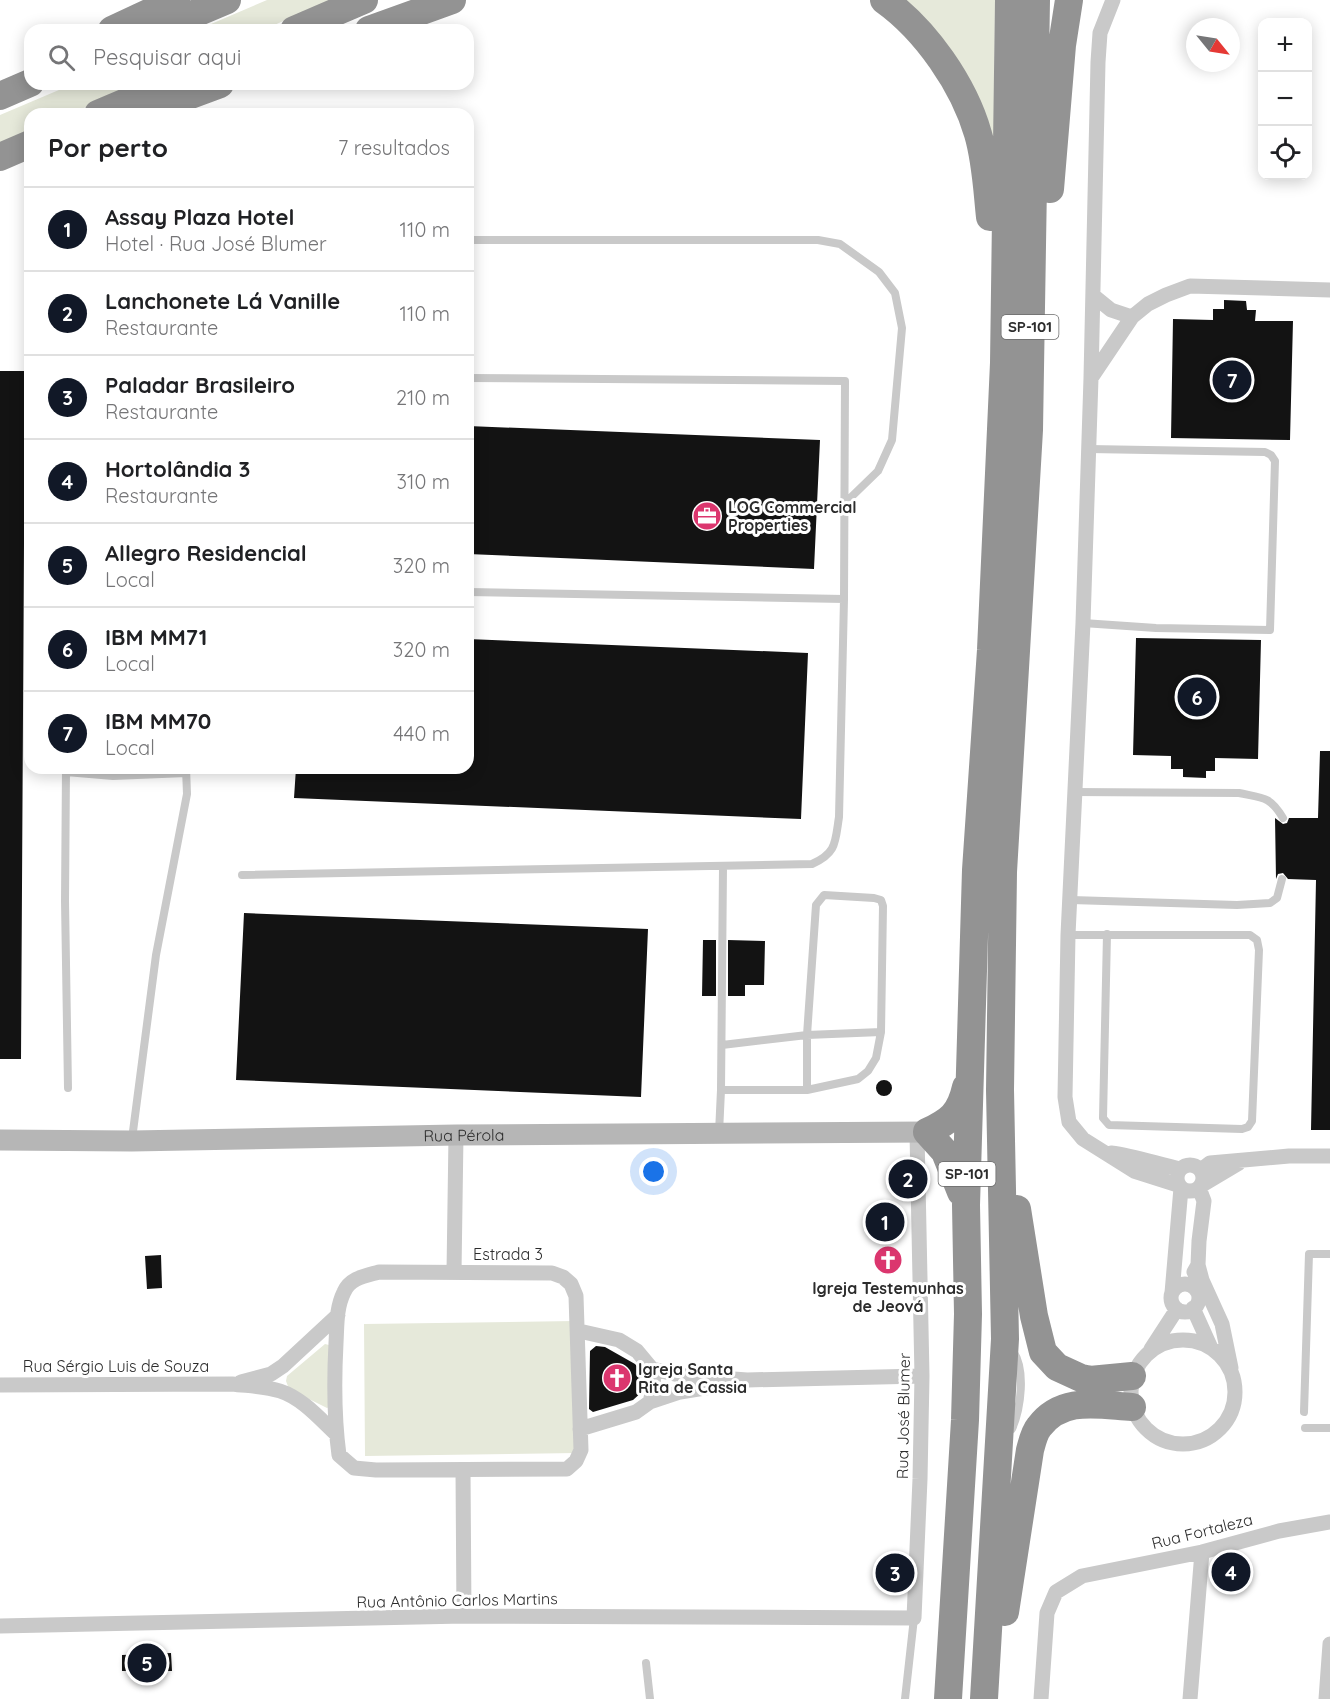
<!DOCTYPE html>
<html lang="pt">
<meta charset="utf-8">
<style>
body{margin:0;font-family:Quicksand,sans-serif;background:#f6f6f6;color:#202124}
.controls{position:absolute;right:18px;top:18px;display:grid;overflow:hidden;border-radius:12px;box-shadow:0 3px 15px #0003}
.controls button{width:54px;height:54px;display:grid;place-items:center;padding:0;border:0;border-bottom:2px solid #e0e0e0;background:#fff;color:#202124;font:30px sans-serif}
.compass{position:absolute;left:1186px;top:18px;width:54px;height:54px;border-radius:50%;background:#fff;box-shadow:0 3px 15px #0003;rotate:120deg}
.you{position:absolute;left:654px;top:1172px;width:21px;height:21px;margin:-15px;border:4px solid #fff;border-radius:50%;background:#1a73e8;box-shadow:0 0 0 9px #1a73e833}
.badge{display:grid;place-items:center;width:39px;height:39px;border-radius:50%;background:#111827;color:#fff;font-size:20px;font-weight:700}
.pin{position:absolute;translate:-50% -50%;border:3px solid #fff;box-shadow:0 2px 6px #0006}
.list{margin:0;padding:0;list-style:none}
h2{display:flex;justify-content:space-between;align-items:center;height:78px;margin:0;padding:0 24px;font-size:26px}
h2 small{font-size:20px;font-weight:400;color:#757577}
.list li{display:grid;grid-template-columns:39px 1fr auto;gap:18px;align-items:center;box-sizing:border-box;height:84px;padding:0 24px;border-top:2px solid #e0e0e0}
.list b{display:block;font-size:22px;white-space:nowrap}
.list p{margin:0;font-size:20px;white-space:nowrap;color:#757577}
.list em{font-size:20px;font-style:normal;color:#757577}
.icon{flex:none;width:33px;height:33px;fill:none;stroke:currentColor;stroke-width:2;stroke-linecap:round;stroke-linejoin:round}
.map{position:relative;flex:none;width:1330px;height:1699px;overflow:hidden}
.search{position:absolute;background:#fff;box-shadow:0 3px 15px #0003;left:24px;top:24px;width:450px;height:66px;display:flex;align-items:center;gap:15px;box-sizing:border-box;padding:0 21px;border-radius:18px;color:#757577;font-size:22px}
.panel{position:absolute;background:#fff;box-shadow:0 3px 15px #0003;left:24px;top:108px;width:450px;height:666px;border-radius:18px}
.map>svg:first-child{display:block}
</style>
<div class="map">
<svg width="1330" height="1699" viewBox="0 0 1330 1699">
<rect width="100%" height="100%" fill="#fff"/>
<path fill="#e6e9da" d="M267,0H331L263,30H197Z
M896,0H995L994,158Z
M73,84H139L70,114H30V131L0,144V115Z
M575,1321L577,1453L365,1456L364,1324Z
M325,1344L329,1345V1407L327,1408L289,1389L286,1381L287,1376Z"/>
<path fill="#131313" d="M1224,300L1246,301L1247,310H1256L1255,321H1293L1290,440L1171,438L1173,319L1213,320V309H1224Z
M0,371H25L21,1059H0Z
M468,426L820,440L814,569L468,554Z
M1136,638L1261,640L1258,759L1215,758V771H1206V778L1183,777V769H1171V756L1133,755Z
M468,639L808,653L801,819L294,798L296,768H468Z
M1320,751H1330V1130H1311L1316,880L1288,879L1283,873L1278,874L1276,879L1275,818L1283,824L1287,823L1289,818H1318Z
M244,913L648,929L641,1097L236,1080Z
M703,940H716V996H702Z
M728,940L765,941L764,985H745V996H728Z
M876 1088a8 8 0 1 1 16 0a8 8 0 1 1-16 0Z
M161,1255L162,1288L147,1289L145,1256Z
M596,1346L605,1347L635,1364L643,1373L644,1385L643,1391L633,1400L593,1412L589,1409L590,1351Z
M171,1653L172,1671H122V1655Z"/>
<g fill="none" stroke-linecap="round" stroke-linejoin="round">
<path stroke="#c9c9c9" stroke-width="8" d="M468,240H818L840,244L879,272L895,293L902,328L892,440L878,471L844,504
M468,592L844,599
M1083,623L1156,628L1270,630L1275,461L1271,455L1265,452L1089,449
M66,768L65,901L68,1088
M66,772L113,776L186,773
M1073,792L1239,793C1263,798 1270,796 1283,818
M242,875L812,864C837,853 835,842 839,817L844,599L845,381L468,378
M1071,900L1237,905L1270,903L1277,898L1282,879
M1068,935H1250L1257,940L1259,950L1252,1121L1248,1127L1242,1129L1109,1125L1103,1118L1107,934
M722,1045L807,1035L881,1032
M721,1090H807L858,1079L868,1071L876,1058L881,1032L883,906L881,900L874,898L824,895L816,905L807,1035V1090
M719,1133L721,1090L723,867
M132,1139L156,955L187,794L186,768
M1304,1412L1309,1254H1330
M1305,1428H1330
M1012,1429C1021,1408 1026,1370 1013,1351
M646,1663L650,1699
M905,1699L914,1618"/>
<path stroke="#c9c9c9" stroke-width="15" d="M1095,297L1111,310L1132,317
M1091,378L1098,62L1100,33L1113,0
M1111,1153C1135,1156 1157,1164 1180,1169
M1177 1178a13 13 0 1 1 26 0a13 13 0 1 1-26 0Z
M1201,1170L1210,1163L1289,1156H1330
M1178,1185L1134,1171L1083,1139L1069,1122L1065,1097L1068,935L1083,623L1091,378L1132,317L1148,304L1166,295L1190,286L1330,290
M1202,1185L1239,1163
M1198,1265L1202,1280L1222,1324L1231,1368
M379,1272L552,1273L563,1277L571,1284L576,1296L581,1450L576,1461L567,1469L376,1470L354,1468L339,1455C334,1418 334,1380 336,1343C337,1326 336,1308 344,1292C350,1278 365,1276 379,1272Z
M454,1272L456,1135
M1194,1272L1198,1265L1199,1241L1204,1201L1199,1188
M1171 1298a14 14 0 1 1 28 0a14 14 0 1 1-28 0Z
M1172,1293L1181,1188
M1193,1308L1211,1348
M579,1331L619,1340L637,1351L652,1369L679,1375L747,1380L922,1376
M1131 1392a52 52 0 1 1 104 0a52 52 0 1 1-104 0Z
M1151,1349L1177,1309
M241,1382L271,1374L283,1366L338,1315
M0,1385L232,1384C248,1386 265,1386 280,1391C302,1398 320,1419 336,1434
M650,1402C654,1390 655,1381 652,1369
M580,1429L636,1412L650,1402L680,1392L723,1385
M463,1470L464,1616
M0,1626L464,1616L914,1618L920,1479L922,1376L917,1133
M1041,1699L1047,1613L1056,1592L1082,1576L1202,1552L1279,1531L1330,1522
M1190,1699L1202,1552
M1326,1699L1330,1644"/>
<path stroke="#b6b6b6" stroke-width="21" id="s1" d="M0,1140L132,1141L456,1135L927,1132"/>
<path stroke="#939393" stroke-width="28" d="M884,0C926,30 964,85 978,134C986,161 987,189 990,217
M112,30L176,0
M156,30L227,0
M294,30L364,0
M369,30L452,0
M0,96L30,83
M98,114L157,89
M139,114L220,84
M0,157L30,144
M1050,189L1062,45L1069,0
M961,1192L945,1152L927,1132C950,1121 960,1114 966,1087
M1017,1209L1034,1316L1043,1352L1057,1367L1081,1378L1090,1380L1132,1376
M1005,1612L1030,1450C1032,1443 1034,1433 1039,1427C1062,1396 1098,1405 1132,1407
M948,1699L965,1420L968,1314L966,1205L976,870L991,650L1004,363L1009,0
M984,1699L1005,1339L1000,1090L1003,872L1029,430L1036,0"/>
</g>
<defs>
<g id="office-disc" transform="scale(1.5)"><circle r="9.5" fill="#db366e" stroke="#fff"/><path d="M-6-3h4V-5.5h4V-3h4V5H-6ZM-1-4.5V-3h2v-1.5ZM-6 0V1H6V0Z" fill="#fff"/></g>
<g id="church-disc" transform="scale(1.5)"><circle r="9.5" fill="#db366e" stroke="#fff"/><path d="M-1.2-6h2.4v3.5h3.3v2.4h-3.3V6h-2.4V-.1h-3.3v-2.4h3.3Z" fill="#fff"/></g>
</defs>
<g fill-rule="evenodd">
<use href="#office-disc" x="707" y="516"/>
<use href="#church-disc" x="888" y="1260"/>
<use href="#church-disc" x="617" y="1378"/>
</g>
<g text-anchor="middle" stroke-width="6" stroke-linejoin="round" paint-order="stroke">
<g fill="#fff" stroke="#6b6b6b" stroke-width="1.5">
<rect x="1001.5" y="315" width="57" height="24" rx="4.5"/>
<rect x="938.5" y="1162" width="57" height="24" rx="4.5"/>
</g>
<g font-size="15" font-weight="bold" fill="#2c2c2c">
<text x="1030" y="332">SP-101</text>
<text x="967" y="1179">SP-101</text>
</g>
<g font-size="16" font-weight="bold" fill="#2c2c2c" stroke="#fff" text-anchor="start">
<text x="728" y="513">LOG Commercial<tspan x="728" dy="18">Properties</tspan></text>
<text x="888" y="1294" text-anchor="middle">Igreja Testemunhas<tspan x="888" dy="18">de Jeová</tspan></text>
<text x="638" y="1375">Igreja Santa<tspan x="638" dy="18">Rita de Cassia</tspan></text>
</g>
<g font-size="16" fill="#2c2c2c" stroke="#fff">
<text dy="6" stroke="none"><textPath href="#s1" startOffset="464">Rua Pérola</textPath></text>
<text x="508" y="1260">Estrada 3</text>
<text x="116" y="1372">Rua Sérgio Luis de Souza</text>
<text transform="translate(903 1416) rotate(-89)" y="6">Rua José Blumer</text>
<text transform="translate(1202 1531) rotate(-14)" y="6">Rua Fortaleza</text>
<text transform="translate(457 1600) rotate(-1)" y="6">Rua Antônio Carlos Martins</text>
</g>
</g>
</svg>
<div class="controls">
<button>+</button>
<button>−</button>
<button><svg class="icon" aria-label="locate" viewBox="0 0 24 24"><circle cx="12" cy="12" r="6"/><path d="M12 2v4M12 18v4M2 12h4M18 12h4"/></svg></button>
</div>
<svg class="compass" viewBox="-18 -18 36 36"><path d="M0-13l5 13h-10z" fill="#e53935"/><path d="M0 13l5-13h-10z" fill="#757577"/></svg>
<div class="you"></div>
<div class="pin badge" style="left:885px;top:1222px">1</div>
<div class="pin badge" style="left:908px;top:1179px">2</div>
<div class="pin badge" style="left:895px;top:1573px">3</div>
<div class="pin badge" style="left:1231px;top:1572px">4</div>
<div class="pin badge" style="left:147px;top:1663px">5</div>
<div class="pin badge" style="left:1197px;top:697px">6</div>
<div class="pin badge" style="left:1232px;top:380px">7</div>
<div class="search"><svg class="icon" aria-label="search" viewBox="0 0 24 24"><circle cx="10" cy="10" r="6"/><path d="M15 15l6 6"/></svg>Pesquisar aqui</div>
<section class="panel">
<h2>Por perto<small>7 resultados</small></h2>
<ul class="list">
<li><span class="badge">1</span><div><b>Assay Plaza Hotel</b><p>Hotel · Rua José Blumer</p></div><em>110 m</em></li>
<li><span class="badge">2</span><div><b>Lanchonete Lá Vanille</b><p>Restaurante</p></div><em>110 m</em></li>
<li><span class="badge">3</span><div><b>Paladar Brasileiro</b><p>Restaurante</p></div><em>210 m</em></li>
<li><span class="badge">4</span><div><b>Hortolândia 3</b><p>Restaurante</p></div><em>310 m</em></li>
<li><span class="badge">5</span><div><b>Allegro Residencial</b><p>Local</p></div><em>320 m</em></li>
<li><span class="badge">6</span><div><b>IBM MM71</b><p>Local</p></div><em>320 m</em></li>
<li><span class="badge">7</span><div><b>IBM MM70</b><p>Local</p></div><em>440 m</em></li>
</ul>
</section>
</div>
